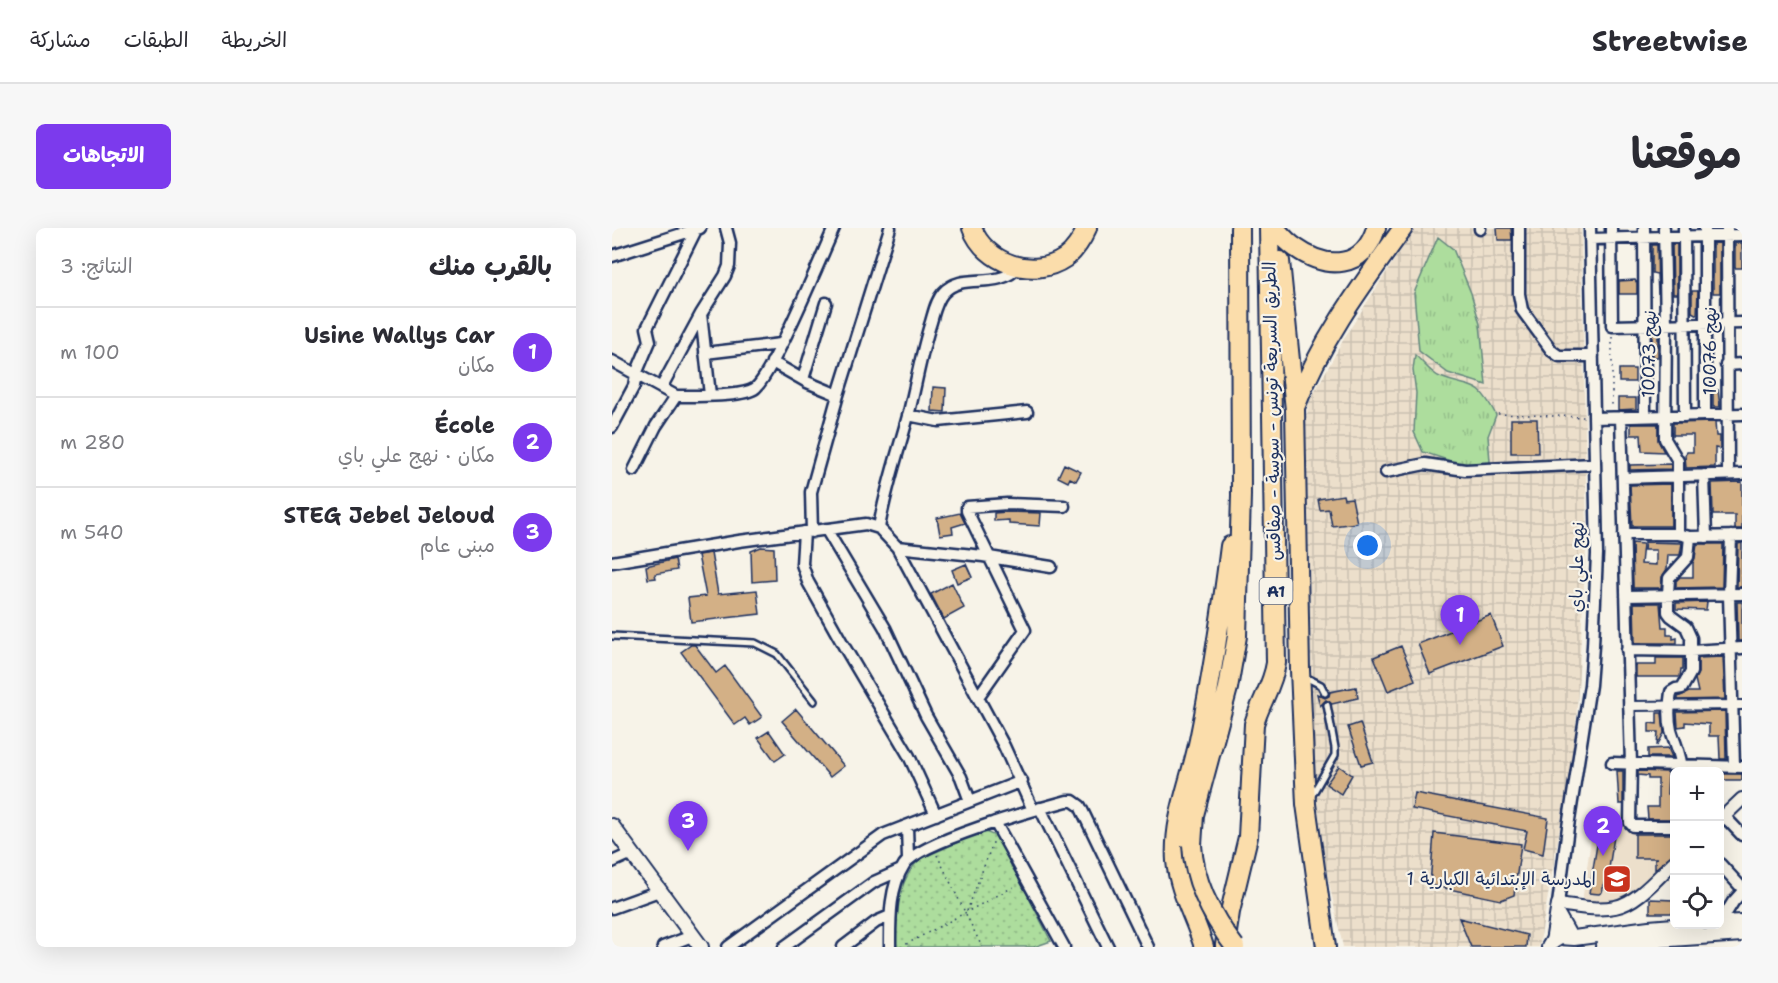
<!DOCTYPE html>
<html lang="ar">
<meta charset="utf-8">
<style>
body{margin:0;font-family:"Shantell Sans","Playpen Sans Arabic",sans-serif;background:#f7f7f7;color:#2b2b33;direction:rtl}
.controls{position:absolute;right:18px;bottom:18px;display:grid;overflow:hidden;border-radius:9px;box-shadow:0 6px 24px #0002}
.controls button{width:54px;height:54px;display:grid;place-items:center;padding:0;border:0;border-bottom:2px solid #e1e1e2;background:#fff;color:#2b2b33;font:30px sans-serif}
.you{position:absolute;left:756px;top:318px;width:21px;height:21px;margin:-15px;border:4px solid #fff;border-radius:50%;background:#1a73e8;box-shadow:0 0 0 9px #1a73e833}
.badge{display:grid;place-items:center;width:39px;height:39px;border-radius:50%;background:#7c3aed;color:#fff;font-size:20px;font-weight:700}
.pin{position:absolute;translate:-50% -50px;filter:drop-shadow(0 2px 3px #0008)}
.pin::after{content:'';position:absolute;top:32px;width:21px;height:18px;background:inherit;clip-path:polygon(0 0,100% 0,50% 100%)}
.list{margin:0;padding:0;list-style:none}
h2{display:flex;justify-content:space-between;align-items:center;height:78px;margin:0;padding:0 24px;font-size:26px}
h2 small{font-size:20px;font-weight:400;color:#7c7c81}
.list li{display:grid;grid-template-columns:39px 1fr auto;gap:18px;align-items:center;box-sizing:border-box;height:90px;padding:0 24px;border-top:2px solid #e1e1e2}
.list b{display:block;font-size:22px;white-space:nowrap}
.list p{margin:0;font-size:20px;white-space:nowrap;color:#7c7c81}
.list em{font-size:20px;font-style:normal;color:#7c7c81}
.icon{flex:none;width:33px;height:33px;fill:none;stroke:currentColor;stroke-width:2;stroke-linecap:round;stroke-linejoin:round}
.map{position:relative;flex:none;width:1130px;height:719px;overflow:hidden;direction:ltr;border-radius:9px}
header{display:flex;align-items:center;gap:36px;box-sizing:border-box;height:84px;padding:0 30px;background:#fff;border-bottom:2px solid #e1e1e2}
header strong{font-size:28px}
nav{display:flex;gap:33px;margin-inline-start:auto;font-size:21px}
.intro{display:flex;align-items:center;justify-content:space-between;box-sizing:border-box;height:144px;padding:0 36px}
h1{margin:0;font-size:42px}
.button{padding:15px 27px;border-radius:9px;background:#7c3aed;color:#fff;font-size:21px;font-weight:700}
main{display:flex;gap:36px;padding:0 36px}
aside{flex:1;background:#fff;border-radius:9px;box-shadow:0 6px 24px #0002}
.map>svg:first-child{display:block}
</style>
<header>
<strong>Streetwise</strong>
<nav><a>الخريطة</a><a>الطبقات</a><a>مشاركة</a></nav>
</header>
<div class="intro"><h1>موقعنا</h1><a class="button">الاتجاهات</a></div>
<main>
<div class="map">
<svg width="1130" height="719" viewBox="0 0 1130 719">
<defs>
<pattern id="industrial-grid" width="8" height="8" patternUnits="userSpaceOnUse" patternTransform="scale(1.5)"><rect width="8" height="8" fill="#ecdfcb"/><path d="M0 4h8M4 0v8" fill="none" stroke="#cac0b1"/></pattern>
<pattern id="grass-tufts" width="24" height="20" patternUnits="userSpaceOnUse" patternTransform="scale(1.5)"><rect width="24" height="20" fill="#addd9d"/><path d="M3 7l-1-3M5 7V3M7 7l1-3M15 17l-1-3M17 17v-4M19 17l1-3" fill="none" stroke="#94be8a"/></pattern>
<pattern id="park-dots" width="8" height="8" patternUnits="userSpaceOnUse" patternTransform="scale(1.5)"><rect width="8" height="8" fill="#addd9d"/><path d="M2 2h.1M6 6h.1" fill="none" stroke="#94be8a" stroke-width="1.8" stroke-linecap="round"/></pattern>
</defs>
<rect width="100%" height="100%" fill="#f7f3e8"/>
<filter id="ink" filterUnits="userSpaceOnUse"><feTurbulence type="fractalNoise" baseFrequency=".0167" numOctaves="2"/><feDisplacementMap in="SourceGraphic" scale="12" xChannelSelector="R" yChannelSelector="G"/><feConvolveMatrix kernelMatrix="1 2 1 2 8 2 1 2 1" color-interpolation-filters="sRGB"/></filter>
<g filter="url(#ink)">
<path fill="#ecdfcb" d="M981,598L1062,601V628L1012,673L970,674Z"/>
<path fill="url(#industrial-grid)" d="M803,0H969L975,304L963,514L927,719H731L703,591L687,220L697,174L734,107Z"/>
<path fill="url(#grass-tufts)" stroke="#64867e" stroke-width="1.5" d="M826,9L841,21L859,65L868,96L874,157L836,145L807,123L802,65Z
M803,127C811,134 819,145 828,149C861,162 865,150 884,187L876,208L878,233L876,239L863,241L811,224L802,204L804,165L801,142Z"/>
<path fill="url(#park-dots)" stroke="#64867e" stroke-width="1.5" d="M371,603L386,609L439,713L422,719H283C286,688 283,654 308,631Z"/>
<path fill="#d3b086" stroke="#1b2f5e" stroke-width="1.5" d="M885,0H899L900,12H886Z
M1101,15H1108V65H1101Z
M1123,15H1130V40H1123Z
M1060,16H1065V66H1061Z
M1040,17H1045L1046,66L1045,46L1040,45Z
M1023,52L1025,55V66H1007V53Z
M1080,63H1086L1085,87L1080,84Z
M1046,104V129H1040V105Z
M1007,141H1023V154H1007Z
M321,159L334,160L333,184L320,183Z
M1101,162H1106L1108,179H1101Z
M1006,170H1024V181L1006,182Z
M899,191H925L926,225H899Z
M1103,194L1104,208H1108V221L1103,220V239L1074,240L1073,227L1075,224H1081V207H1061V195Z
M1019,196H1046V212L1052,224L1030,223L1029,207H1019Z
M452,236L469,244L464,253L458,250L456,254L446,249Z
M1059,236V241L1018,242V237Z
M1130,254V301H1123V287H1101L1100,255Z
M1059,256V298H1020L1018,257Z
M731,267L732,271L740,270L745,295L720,298L717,281L708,282L706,271Z
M395,284L429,285L428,298L397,296V292L382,293V285Z
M348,285L353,295L340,299L341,305L328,307L325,290Z
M1033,314L1070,315L1068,327H1056L1055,341L1050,349L1049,360H1021L1020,315L1031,316L1029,336L1044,337V322H1032Z
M1130,315V359H1125L1126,316Z
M1085,316H1111L1110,359L1064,360V353L1068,349H1081V335L1083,330Z
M149,319L162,320L163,352L140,354L139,323Z
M99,325L106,366L145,362L148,386L79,394L76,370L94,368L86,327Z
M63,331L65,342L43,346L44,350L36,351L34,338Z
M354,336L360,349L345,355L340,342Z
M340,355L352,380L332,391L319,366Z
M1095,374L1094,382L1064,381V375Z
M1125,374H1130V413H1126Z
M1022,375H1048L1050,399H1055V407H1061V411L1065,410V415H1023Z
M879,387L891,418L818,446L806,416Z
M79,417H83L104,445L113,438L150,489L138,497L133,490L123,497L69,424Z
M789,418L803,452L776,463L762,429Z
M1111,429L1113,471L1066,472V469L1077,464H1086L1083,451L1086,445V430Z
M1044,430H1071V441H1069L1068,449H1024V437H1044Z
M744,459L746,470L720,476L714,472L708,478L705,466L713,470L717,468L718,464Z
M184,481L232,538L218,549L170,493Z
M1113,483L1114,531H1108L1107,508H1097V496L1073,494V498L1066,499L1065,484Z
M1045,485H1050L1052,505L1045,518L1046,504H1037V495L1045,496Z
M748,495L761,534L749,537L736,499Z
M157,503L173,526L163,533L146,510Z
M1056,520L1060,529H1036V521Z
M727,538L740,547L729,566L714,556Z
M1005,543H1011V576H1007Z
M1026,543L1056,544L1055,566H1062V591H1036L1035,579H1046V551H1036V548L1026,547Z
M1108,546H1130V552H1108Z
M803,565L936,590L931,626L911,621L915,603L800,581Z
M988,599L1003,602L995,653H993L990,664L987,666L977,665Z
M822,605L909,616L902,667L889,672L818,657Z
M1062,606V625L1043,641V631L1045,630H1023V606Z
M1038,671L1062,672V685H1038Z
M847,690L915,707L914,719H859Z"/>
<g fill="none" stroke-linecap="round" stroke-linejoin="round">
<g stroke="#1b2f5e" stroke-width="10">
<path id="service" d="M0,408L143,415L165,426L202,473
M691,448L709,457L713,465
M700,567L723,527V520L715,477"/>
</g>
<g stroke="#1b2f5e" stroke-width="12">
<path id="pedestrian" d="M1016,478L1130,477"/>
</g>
<g stroke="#1b2f5e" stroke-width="15">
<path id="minor" d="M868,0V1
M907,0V66L910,82L940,123L947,128H981
M999,0L1000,98L1130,95
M1032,0L1033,188
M1052,0L1054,97L1053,211L1066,233V306
M1072,0L1073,188
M1115,0L1116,246
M978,11L1130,7
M0,28L88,0
M93,125L169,116
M0,133L64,168
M160,134L195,154L226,167
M1114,137L1130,136
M191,151L214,75
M49,160L89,86
M98,167L89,86L113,48L117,38L118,15L114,0
M296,187L326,193L415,184
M1093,187V0
M1009,189L1019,536L1018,595L1021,598H1062
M982,190L1130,186
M0,199L22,158L24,146L38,113L35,100L85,0
M22,242L44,198L64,168C82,168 128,169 142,161C158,152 211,25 222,0
M774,244L813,236L853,242L982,236
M1092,247L1094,309
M1011,250L1130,246
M267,300C273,262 286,225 296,188C304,157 309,125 319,94C322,84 324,73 331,65C351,42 385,64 407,38
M214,301L273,400L314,488L349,549L358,573
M192,304L190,336L196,354L233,420L297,528L324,587
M200,304L199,264L226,167L278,0
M1012,306H1066L1078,309L1130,308
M1119,308L1117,367L1122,538
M285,319L371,328L439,339
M0,334L127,313L254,296L267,300L285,319L392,518L421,582
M1014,368L1130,366
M1015,422L1079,423L1130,420
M366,469L413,402L355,283V279L395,276L452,278
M1000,535L1130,539
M1070,544C1070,528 1063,516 1059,502C1056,489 1057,477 1059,464L1064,461L1070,460L1079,444V410L1074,399L1059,388L1056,384V366L1057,350L1076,329L1078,309
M428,580L496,719
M1112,588L1130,607
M383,594L452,719
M295,598L296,631
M0,634L20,625
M1108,636L1130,660
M946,676L956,599L978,457L981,418L985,326L978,0
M0,680L47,663
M1108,695L1121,674L1130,664
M51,719L80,708
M116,719L271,607L410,553
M172,719L262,654L289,642
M231,719L264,694L278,688
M278,719C278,693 277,660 292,637C306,614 425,581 455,573H461L468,578L536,719"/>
</g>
<g stroke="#1b2f5e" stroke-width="16">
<path id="tertiary" d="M1108,592L1130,571
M945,684L959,709
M940,714L946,676C964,678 984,683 1003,679C1025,675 1046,649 1062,634"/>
</g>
<g stroke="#1b2f5e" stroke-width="18">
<path id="secondary" d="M0,598L89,719
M1108,695L1130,694
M937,719L940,714L948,709L962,710L1037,700L1087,696
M991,719L1002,715L1130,706"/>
</g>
<g stroke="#1b2f5e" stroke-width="22">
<path id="motorway" d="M360,0C373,35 421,52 453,30C463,23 470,11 475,0
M663,0C669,7 676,15 684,20C715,42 752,41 764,0
M668,33L683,182L688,442L694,576L714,719
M684,177C709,112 750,57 791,0
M580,617L582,587L616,460L625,408L629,267L628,0
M613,717L618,684L636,609L642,496C648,475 661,457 664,435L657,0
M592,719C583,689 567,664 564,633C561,591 579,552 587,512C600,448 610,383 618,318"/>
</g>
<path stroke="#1b2f5e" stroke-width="1.5" stroke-dasharray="1.5 4.5" stroke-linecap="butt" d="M1000,109V179
M886,186L972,189
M325,627L370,719
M355,683L382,612
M289,719L405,657"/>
<use href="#service" stroke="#f7f3e8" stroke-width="5"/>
<use href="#pedestrian" stroke="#f7f3e8" stroke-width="8"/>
<use href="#minor" stroke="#f7f3e8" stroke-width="10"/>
<use href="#tertiary" stroke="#f7f3e8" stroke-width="12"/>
<use href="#secondary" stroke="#f7f3e8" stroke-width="14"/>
<use href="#motorway" stroke="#fbddab" stroke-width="18"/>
<g stroke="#1b2f5e" stroke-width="22" stroke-linecap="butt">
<path id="motorway-bridge" d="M580,617C582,655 600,689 623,719"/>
</g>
<use href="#motorway-bridge" stroke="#fbddab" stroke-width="18"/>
</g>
</g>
<defs>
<g id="university-square" transform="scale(1.5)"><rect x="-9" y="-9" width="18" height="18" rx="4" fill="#c8321e" stroke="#f7f3e8"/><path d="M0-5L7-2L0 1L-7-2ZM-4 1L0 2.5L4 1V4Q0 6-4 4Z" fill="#fff"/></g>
</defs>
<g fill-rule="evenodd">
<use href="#university-square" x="1005" y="651"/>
</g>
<g text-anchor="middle" stroke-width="4.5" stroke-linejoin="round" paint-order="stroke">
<rect fill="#f7f3e8" stroke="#5d6a87" stroke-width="1.5" x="647.5" y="350" width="33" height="26" rx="4.5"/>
<g font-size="16" font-weight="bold" fill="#1b2f5e">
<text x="664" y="369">A1</text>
</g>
<g font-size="18" fill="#1b2f5e" stroke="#f7f3e8">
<text transform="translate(1098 123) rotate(-90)" y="6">نهج 10076</text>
<text transform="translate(1037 126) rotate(-89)" y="6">نهج 10073</text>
<text transform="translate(660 183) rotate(-91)" y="6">الطريق السريعة تونس - سوسة - صفاقس</text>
<text transform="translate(965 339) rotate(-89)" y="6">نهج علي باي</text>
</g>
<g font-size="18" fill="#1b2f5e" stroke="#f7f3e8" text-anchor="end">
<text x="984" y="657">المدرسة الإبتدائية الكبارية 1</text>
</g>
</g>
</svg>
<div class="controls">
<button>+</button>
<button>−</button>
<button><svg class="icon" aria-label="locate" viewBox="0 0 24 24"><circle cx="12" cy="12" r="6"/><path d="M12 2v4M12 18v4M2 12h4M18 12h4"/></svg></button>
</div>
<div class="you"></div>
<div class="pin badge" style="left:848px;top:417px">1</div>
<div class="pin badge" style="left:991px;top:628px">2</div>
<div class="pin badge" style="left:76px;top:623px">3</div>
</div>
<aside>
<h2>بالقرب منك<small>النتائج: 3</small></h2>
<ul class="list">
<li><span class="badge">1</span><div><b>Usine Wallys Car</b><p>مكان</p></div><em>100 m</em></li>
<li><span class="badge">2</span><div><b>École</b><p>مكان · نهج علي باي</p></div><em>280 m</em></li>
<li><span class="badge">3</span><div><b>STEG Jebel Jeloud</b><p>مبنى عام</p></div><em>540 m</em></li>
</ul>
</aside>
</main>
